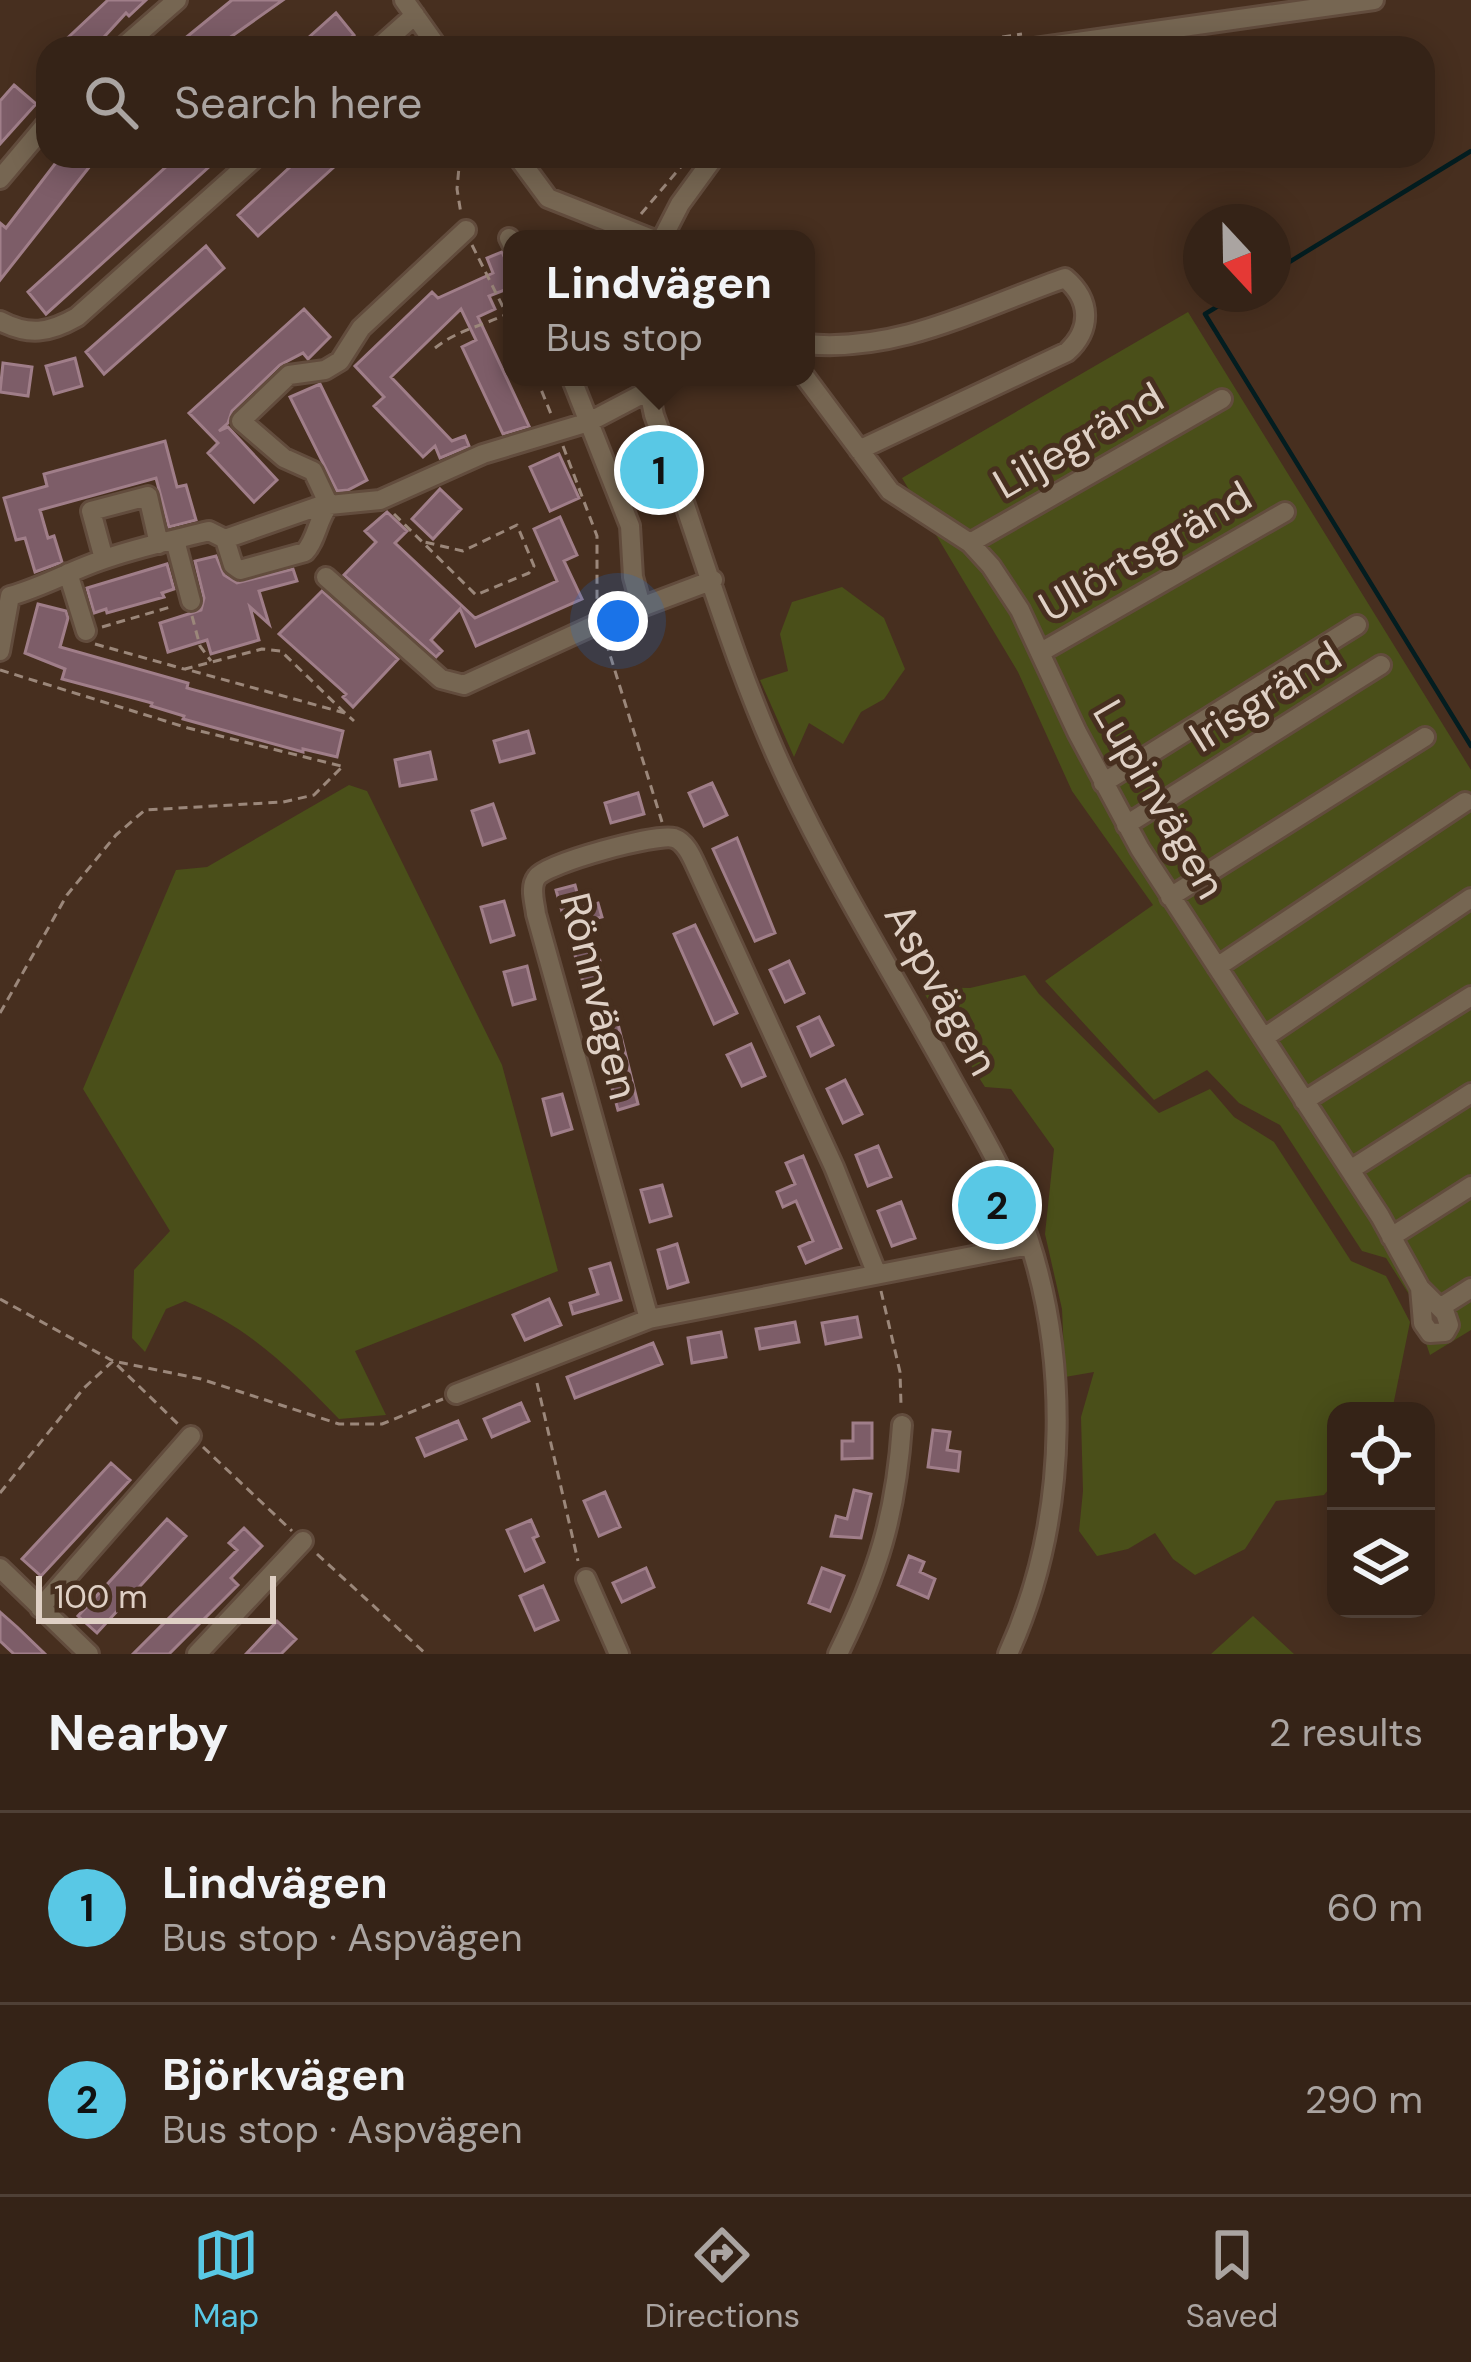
<!DOCTYPE html>
<meta charset="utf-8">
<style>
body{margin:0;font-family:"DM Sans",sans-serif;background:#402f24;color:#f1f3f6}
.controls{position:absolute;right:36px;bottom:36px;display:grid;overflow:hidden;border-radius:24px;box-shadow:0 6px 30px #0003}
.controls button{width:108px;height:108px;display:grid;place-items:center;padding:0;border:0;border-bottom:3px solid #4f4036;background:#352317;color:#f1f3f6;font:60px sans-serif}
.compass{position:absolute;left:1183px;top:204px;width:108px;height:108px;border-radius:50%;background:#352317;box-shadow:0 6px 30px #0003;rotate:158deg}
.scale{position:absolute;left:36px;bottom:30px;width:240px;box-sizing:border-box;padding-left:12px;border:6px solid #dfd0c5;border-top:0;font-size:33px;line-height:42px;white-space:nowrap;color:#dfd0c5;-webkit-text-stroke:9px #472f1f;paint-order:stroke}
.you{position:absolute;left:618px;top:621px;width:42px;height:42px;margin:-30px;border:9px solid #fff;border-radius:50%;background:#1a73e8;box-shadow:0 0 0 18px #1a73e833}
.badge{display:grid;place-items:center;width:78px;height:78px;border-radius:50%;background:#59c8e5;color:#111;font-size:39px;font-weight:700}
.pin{position:absolute;translate:-50% -50%;border:6px solid #fff;box-shadow:0 3px 12px #0006}
.popup{position:absolute;left:503px;top:230px;width:312px;height:156px;box-sizing:border-box;display:grid;place-content:center;border-radius:24px;background:#352317;filter:drop-shadow(0 3px 9px #0005);font-size:39px;white-space:nowrap;color:#aaa4a1}
.popup b{font-size:45px;color:#f1f3f6}
.popup::after{content:'';position:absolute;left:50%;top:100%;margin-left:-24px;border:24px solid transparent;border-top-color:#352317}
.list{margin:0;padding:0;list-style:none}
h2{display:flex;justify-content:space-between;align-items:center;height:156px;margin:0;padding:0 48px;font-size:51px}
h2 small{font-size:39px;font-weight:400;color:#aaa4a1}
.list li{display:grid;grid-template-columns:78px 1fr auto;gap:36px;align-items:center;box-sizing:border-box;height:192px;padding:0 48px;border-top:3px solid #4f4036}
.list b{display:block;font-size:45px;white-space:nowrap}
.list p{margin:0;font-size:39px;white-space:nowrap;color:#aaa4a1}
.list em{font-size:39px;font-style:normal;color:#aaa4a1}
.icon{flex:none;width:66px;height:66px;fill:none;stroke:currentColor;stroke-width:2;stroke-linecap:round;stroke-linejoin:round}
.map{position:relative;flex:none;width:1471px;height:1654px;overflow:hidden}
.search{position:absolute;background:#352317;box-shadow:0 6px 30px #0003;left:36px;right:36px;top:36px;height:132px;display:flex;align-items:center;gap:30px;box-sizing:border-box;padding:0 42px;border-radius:36px;color:#aaa4a1;font-size:45px}
.sheet{height:540px;background:#352317}
nav{display:flex;justify-content:space-around;align-items:center;box-sizing:border-box;height:168px;border-top:3px solid #4f4036;background:#352317;font-size:33px;color:#aaa4a1}
nav a{display:grid;justify-items:center;gap:6px}
nav .on{color:#59c8e5}
.map>svg:first-child{display:block}
</style>
<div class="map">
<svg width="1471" height="1654" viewBox="0 0 1471 1654">
<rect width="100%" height="100%" fill="#472f1f"/>
<path fill="#4a4f19" d="M1188,312L1471,770V1330L1430,1355L1410,1296L1386,1258L1362,1251L1280,1125L1239,1103L1207,1070L1154,1100L1045,981L1153,905L1072,791L1018,672L902,478Z
M842,587L884,618L905,669L884,699L861,712L843,744L809,723L794,757L760,680L788,671L780,634L792,602Z
M349,785L367,791L502,1065L558,1271L355,1351L386,1415L339,1419C292,1370 249,1327 185,1301L166,1309L145,1352L132,1338L134,1270L170,1231L83,1089L176,870L207,867Z
M1025,975L1039,994L1159,1113L1210,1089L1234,1117L1274,1142L1351,1261L1386,1276L1410,1322L1392,1411H1336V1480L1324,1495L1276,1501L1245,1549L1195,1575L1173,1559L1155,1533L1128,1549L1097,1556L1079,1531L1083,1491L1081,1417L1094,1372L1065,1377L1062,1309L1045,1234L1054,1149L1011,1089L985,1087L920,987L970,988Z
M1253,1616L1294,1654H1211Z"/>
<g fill="none" stroke-linecap="round" stroke-linejoin="round">
<path stroke="#031d20" stroke-width="4.5" d="M1273,272L1471,151
M1238,294L1205,314L1471,746"/>
</g>
<path fill="#7d5d68" stroke="#a07e89" stroke-width="3" d="M108,0H146L129,16L126,13L94,48H57Z
M232,0H283L215,48H173Z
M336,13L354,35L339,48H297Z
M14,85L36,104L0,144V101Z
M61,156H87L94,161L0,280V223L6,228Z
M178,156H221L46,314L28,292Z
M302,156H346L258,236L238,215Z
M206,246L224,268L104,374L86,352Z
M502,252L512,273V287L489,296L495,309L478,317L529,426L503,434L462,347L476,340L461,309L391,377L452,441L465,436L469,446L440,458L435,446L423,457L374,406L384,397L355,366L432,292L438,298L493,273L487,258Z
M304,309L330,337L308,359L303,353L280,365L232,411L228,423L219,431L228,427L277,480L254,502L208,453L218,443L189,413Z
M75,358L82,386L54,394L46,366Z
M3,363L32,367L28,396L0,392Z
M320,384L367,480L348,490L337,491L290,397Z
M165,441L177,487L186,485L196,520L169,527L156,478L40,510L48,538L54,536L62,562L35,572L25,538L16,540L4,498L47,486L44,474Z
M559,454L579,498L550,511L530,467Z
M440,489L461,509L433,539L412,519Z
M387,512L407,531L395,543L475,618L557,581L534,529L560,517L577,555L564,561L582,599L476,646L460,609L431,640L442,651L436,657L344,575L376,542L365,531Z
M216,556L224,575L237,583L293,569L297,581L259,591L269,624L250,607L259,640L211,654L207,640L168,652L160,623L201,610L204,598L195,561Z
M167,564L174,589L162,593L164,597L107,613L106,609L94,613L87,588Z
M322,591L398,659L353,707L343,697L346,694L279,634Z
M38,604L66,611L68,618L60,647L188,683L187,688L343,731L337,757L303,749V752L183,719L184,716L151,706L152,703L62,679L65,669L25,653Z
M528,731L534,753L500,762L494,741Z
M430,752L436,779L400,786L395,760Z
M712,783L727,815L704,826L689,793Z
M638,793L644,814L611,823L605,803Z
M493,804L505,838L483,845L472,811Z
M737,838L775,933L755,941L713,849Z
M575,885L581,908L598,903L602,917L566,926L556,890Z
M504,901L514,935L491,942L481,907Z
M695,925L737,1013L714,1024L674,934Z
M596,946L605,980L584,986L574,952Z
M789,961L804,993L785,1002L770,970Z
M527,966L535,999L513,1005L504,972Z
M614,1008L638,1104L618,1110L592,1015Z
M819,1017L833,1045L811,1056L798,1027Z
M751,1044L765,1076L742,1086L727,1055Z
M845,1080L862,1114L843,1123L827,1089Z
M562,1094L572,1129L552,1135L543,1099Z
M878,1146L891,1177L868,1186L856,1155Z
M803,1156L841,1248L806,1263L799,1247L813,1241L796,1201L783,1207L777,1192L795,1184L786,1163Z
M662,1185L671,1216L650,1222L641,1190Z
M901,1202L915,1238L892,1246L878,1211Z
M677,1244L688,1282L668,1288L658,1250Z
M610,1263L621,1300L573,1314L570,1303L598,1294L590,1269Z
M549,1299L561,1325L525,1340L513,1315Z
M857,1317L861,1337L826,1344L822,1323Z
M795,1322L799,1342L760,1349L756,1329Z
M721,1332L726,1357L692,1363L688,1338Z
M653,1343L662,1364L575,1398L567,1377Z
M521,1403L529,1421L492,1437L484,1419Z
M458,1421L466,1439L425,1456L417,1438Z
M853,1423H872V1458L842,1459V1441H853Z
M933,1430L950,1432L947,1450L960,1452L958,1471L928,1467Z
M111,1463L130,1480L41,1576L22,1559Z
M854,1490L871,1494L861,1538L831,1536L836,1516L847,1519Z
M605,1492L620,1527L599,1536L584,1501Z
M167,1519L186,1536L97,1633L78,1616Z
M531,1520L538,1536L533,1538L544,1562L525,1571L507,1530Z
M244,1528L262,1546L231,1578L238,1585L169,1654H133L237,1550L229,1543Z
M909,1556L924,1562L920,1572L935,1579L928,1598L898,1585Z
M646,1568L654,1587L622,1602L613,1583Z
M822,1568L844,1576L830,1611L809,1603Z
M543,1586L558,1620L535,1630L520,1596Z
M0,1612L17,1627L45,1654H14L0,1641Z
M277,1621L296,1639L281,1654H246Z"/>
<g fill="none" stroke-linecap="round" stroke-linejoin="round">
<g stroke="#624c3d" stroke-width="24">
<path id="minor" d="M404,0L438,48
M122,48L177,0
M378,48L415,15
M1035,48L1374,0
M517,156L548,198L652,239
M0,179L48,122
M509,238L512,244
M662,239L680,204L715,156
M0,321C29,336 49,333 77,317L257,156
M806,344C899,353 979,308 1065,278C1091,300 1092,329 1067,352L859,450
M571,377L630,526L633,577L641,606
M646,377L654,415C697,534 734,668 788,781C836,882 895,977 949,1075C972,1117 998,1159 1016,1204C1072,1344 1071,1516 1008,1654
M805,377L890,491L970,543L991,566L1020,610L1077,732L1140,849L1380,1216L1420,1288L1445,1313L1449,1325L1445,1332L1430,1333L1423,1323L1420,1288
M225,539L233,565L240,570L305,552C317,539 317,520 329,505L313,471L284,458L241,421L289,375L325,370L340,361L361,328L466,230
M175,540L191,601
M970,543L1222,399
M104,559L91,511L148,496L159,544
M68,573L86,631
M326,577L441,679L464,685L599,623L713,580
M0,651L10,596C42,587 68,572 99,561C134,548 173,540 209,531L225,539L319,506L380,500L483,454L589,422L648,391
M1041,652L1285,512
M1103,783L1357,625
M1126,825L1381,665
M1170,897L1425,737
M1217,967L1465,802
M1265,1037L1471,898
M1304,1101L1471,996
M1350,1170L1471,1093
M1391,1237L1471,1186
M1441,1307L1471,1288
M649,1319L536,914C535,903 529,887 537,877C547,863 657,833 674,838C686,842 692,857 697,868L834,1167L876,1272
M456,1394L649,1319L1029,1245
M0,1568L89,1654
M586,1579L619,1654
M40,1608L191,1436
M197,1654L303,1541
M838,1654C878,1573 896,1515 902,1425"/>
</g>
<path stroke="#9b877a" stroke-width="3" stroke-dasharray="9 6" stroke-linecap="butt" d="M928,48L1022,34
M460,156L457,189L461,214
M641,214L690,156
M472,245L512,325
M435,348C456,331 481,326 505,315
M536,377L551,414
M563,446L597,536V604
M394,514L476,595L529,573L534,566L517,525L463,551L420,541
M192,616L200,646L211,661
M102,627L174,606
M606,642L662,822
M95,644L184,669
M0,670L188,728L341,766
M345,713L281,651L262,649L185,669L345,713L354,721
M0,1013L67,895L116,835L145,810L283,802L314,795L343,766
M881,1291L900,1372L901,1405
M0,1299L113,1361L201,1379L339,1424H382L443,1399
M537,1383L578,1561
M203,1447L292,1531
M0,1493L84,1388L113,1361L178,1424
M317,1554L426,1654"/>
<use href="#minor" stroke="#766652" stroke-width="18"/>
</g>
<g text-anchor="middle" stroke-width="10" stroke-linejoin="round" paint-order="stroke">
<g font-size="42" fill="#dfd0c5" stroke="#472f1f">
<text transform="translate(1078 440) rotate(-30)" y="15">Liljegränd</text>
<text transform="translate(1145 551) rotate(-30)" y="15">Ullörtsgränd</text>
<text transform="translate(1265 696) rotate(-32)" y="15">Irisgränd</text>
<text transform="translate(1160 799) rotate(60)" y="15">Lupinvägen</text>
<text transform="translate(942 989) rotate(61)" y="15">Aspvägen</text>
<text transform="translate(600 996) rotate(76)" y="15">Rönnvägen</text>
</g>
</g>
</svg>
<div class="controls">
<button><svg class="icon" aria-label="locate" viewBox="0 0 24 24"><circle cx="12" cy="12" r="6"/><path d="M12 2v4M12 18v4M2 12h4M18 12h4"/></svg></button>
<button><svg class="icon" aria-label="layers" viewBox="0 0 24 24"><path d="M12 4l9 5-9 5-9-5zM3 14l9 5 9-5"/></svg></button>
</div>
<svg class="compass" viewBox="-18 -18 36 36"><path d="M0-13l5 13h-10z" fill="#e53935"/><path d="M0 13l5-13h-10z" fill="#aaa4a1"/></svg>
<div class="scale">100 m</div>
<div class="you"></div>
<div class="pin badge" style="left:659px;top:470px">1</div>
<div class="popup"><b>Lindvägen</b>Bus stop</div>
<div class="pin badge" style="left:997px;top:1205px">2</div>
<div class="search"><svg class="icon" aria-label="search" viewBox="0 0 24 24"><circle cx="10" cy="10" r="6"/><path d="M15 15l6 6"/></svg>Search here</div>
</div>
<section class="sheet">
<h2>Nearby<small>2 results</small></h2>
<ul class="list">
<li><span class="badge">1</span><div><b>Lindvägen</b><p>Bus stop · Aspvägen</p></div><em>60 m</em></li>
<li><span class="badge">2</span><div><b>Björkvägen</b><p>Bus stop · Aspvägen</p></div><em>290 m</em></li>
</ul>
</section>
<nav>
<a class="on"><svg class="icon" aria-label="map" viewBox="0 0 24 24"><path d="M3 6l6-2 6 2 6-2v14l-6 2-6-2-6 2zM9 4v14M15 6v14"/></svg>Map</a>
<a><svg class="icon" aria-label="directions" viewBox="0 0 24 24"><path d="M12 3l9 9-9 9-9-9zM9 14v-3h6M13 9l2 2-2 2"/></svg>Directions</a>
<a><svg class="icon" aria-label="saved" viewBox="0 0 24 24"><path d="M7 4h10v16l-5-4-5 4z"/></svg>Saved</a>
</nav>
